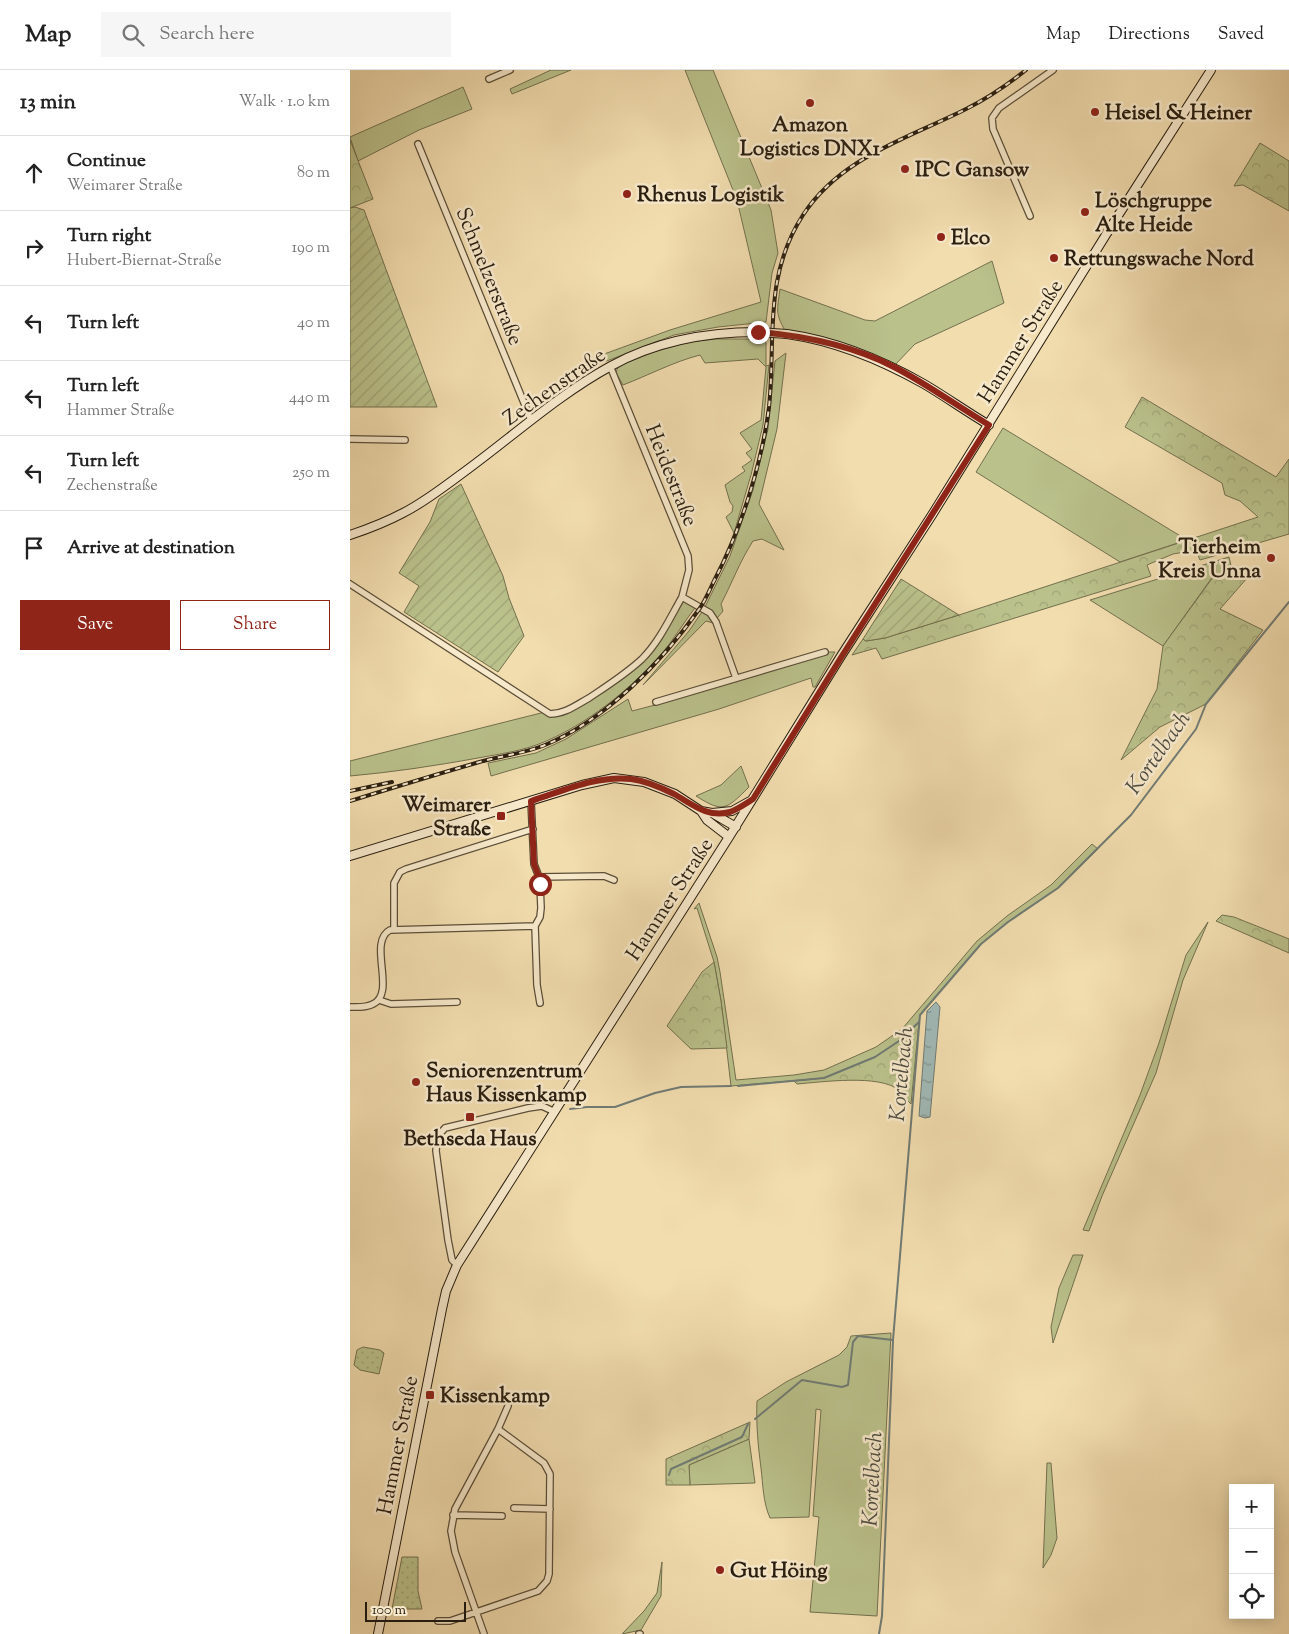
<!DOCTYPE html>
<meta charset="utf-8">
<style>
body{margin:0;font-family:"Sorts Mill Goudy",serif;background:#f6f6f6;color:#222}
.controls{position:absolute;right:15px;bottom:15px;display:grid;overflow:hidden;border-radius:0px;box-shadow:0 2px 12px #0003}
.controls button{width:45px;height:45px;display:grid;place-items:center;padding:0;border:0;border-bottom:1px solid #e0e0e0;background:#fff;color:#222;font:25px sans-serif}
.scale{position:absolute;left:15px;bottom:12px;width:101px;box-sizing:border-box;padding-left:5px;border:2px solid #291e10;border-top:0;font-size:14px;line-height:18px;white-space:nowrap;color:#291e10;-webkit-text-stroke:4px #f7e9cb;paint-order:stroke}
.stop{position:absolute;width:15px;height:15px;margin:-11px;border:4px solid #8f2418;border-radius:50%;background:#fff}
.stop.end{background:#8f2418;border-color:#fff;box-shadow:0 1px 5px #0008}
.list{margin:0;padding:0;list-style:none}
h2{display:flex;justify-content:space-between;align-items:center;height:65px;margin:0;padding:0 20px;font-size:21px}
h2 small{font-size:16px;font-weight:400;color:#767676}
.list li{display:grid;grid-template-columns:32px 1fr auto;gap:15px;align-items:center;box-sizing:border-box;height:75px;padding:0 20px;border-top:1px solid #e0e0e0}
.list b{display:block;font-size:19px;white-space:nowrap}
.list p{margin:0;font-size:16px;white-space:nowrap;color:#767676}
.list em{font-size:16px;font-style:normal;color:#767676}
.actions{display:flex;gap:10px;padding:15px 20px}
.actions a{flex:1;padding:11px 0;border:1px solid #8f2418;border-radius:0px;text-align:center;font-size:18px;color:#8f2418}
.actions .main{background:#8f2418;color:#fff}
.icon{flex:none;width:28px;height:28px;fill:none;stroke:currentColor;stroke-width:2;stroke-linecap:round;stroke-linejoin:round}
.map{position:relative;flex:none;width:939px;height:1564px;overflow:hidden}
header{display:flex;align-items:center;gap:30px;box-sizing:border-box;height:70px;padding:0 25px;background:#fff;border-bottom:1px solid #e0e0e0}
header strong{font-size:24px}
nav{display:flex;gap:28px;margin-inline-start:auto;font-size:18px}
.search{width:350px;height:45px;background:#f6f6f6;display:flex;align-items:center;gap:12px;box-sizing:border-box;padding:0 18px;border-radius:0px;color:#767676;font-size:19px}
main{display:flex}
aside{flex:1;background:#fff}
.map>svg:first-child{display:block}
</style>
<header>
<strong>Map</strong>
<div class="search"><svg class="icon" aria-label="search" viewBox="0 0 24 24"><circle cx="10" cy="10" r="6"/><path d="M15 15l6 6"/></svg>Search here</div>
<nav><a>Map</a><a>Directions</a><a>Saved</a></nav>
</header>
<main>
<aside>
<h2>13 min<small>Walk · 1.0 km</small></h2>
<ul class="list">
<li><svg class="icon" aria-label="ahead" viewBox="0 0 24 24"><path d="M12 20V5M6 11l6-6 6 6"/></svg><div><b>Continue</b><p>Weimarer Straße</p></div><em>80 m</em></li>
<li><svg class="icon" aria-label="right" viewBox="0 0 24 24"><path d="M7 20v-9h11M14 6l5 5-5 5"/></svg><div><b>Turn right</b><p>Hubert-Biernat-Straße</p></div><em>190 m</em></li>
<li><svg class="icon" aria-label="left" viewBox="0 0 24 24"><path d="M17 20v-9H6M10 6l-5 5 5 5"/></svg><div><b>Turn left</b></div><em>40 m</em></li>
<li><svg class="icon" aria-label="left" viewBox="0 0 24 24"><path d="M17 20v-9H6M10 6l-5 5 5 5"/></svg><div><b>Turn left</b><p>Hammer Straße</p></div><em>440 m</em></li>
<li><svg class="icon" aria-label="left" viewBox="0 0 24 24"><path d="M17 20v-9H6M10 6l-5 5 5 5"/></svg><div><b>Turn left</b><p>Zechenstraße</p></div><em>250 m</em></li>
<li><svg class="icon" aria-label="arrive" viewBox="0 0 24 24"><path d="M6 21V4h12l-3 4 3 4H6"/></svg><div><b>Arrive at destination</b></div></li>
</ul>
<div class="actions"><a class="main">Save</a><a>Share</a></div>
</aside>
<div class="map">
<svg width="939" height="1564" viewBox="0 0 939 1564">
<defs>
<pattern id="forest-crowns" width="20" height="18" patternUnits="userSpaceOnUse" patternTransform="scale(1.25)"><rect width="20" height="18" fill="#bac18b"/><path d="M2 6a3 3 0 1 1 6 0M12 15a3 3 0 1 1 6 0" fill="none" stroke="#a0a577"/></pattern>
<pattern id="park-dots" width="8" height="8" patternUnits="userSpaceOnUse" patternTransform="scale(1.25)"><rect width="8" height="8" fill="#bac18b"/><path d="M2 2h.1M6 6h.1" fill="none" stroke="#a0a577" stroke-width="1.8" stroke-linecap="round"/></pattern>
<pattern id="garden-furrows" width="10" height="10" patternUnits="userSpaceOnUse" patternTransform="scale(1.25)"><rect width="10" height="10" fill="#bac18b"/><path d="M-1 1l2-2M0 10L10 0M9 11l2-2" fill="none" stroke="#a0a577"/></pattern>
<pattern id="water-ripples" width="26" height="14" patternUnits="userSpaceOnUse" patternTransform="scale(1.25)"><rect width="26" height="14" fill="#a0b9b6"/><path d="M2 4q2-2 4 0t4 0M15 11q2-2 4 0t4 0" fill="none" stroke="#829693"/></pattern>
</defs>
<rect width="100%" height="100%" fill="#f2ddaf"/>
<filter id="stains"><feTurbulence type="fractalNoise" baseFrequency=".004" numOctaves="4"/><feColorMatrix values="0 0 0 0 .2 0 0 0 0 .09 0 0 0 0 .02 0 0 0 .5 -.17"/></filter>
<radialGradient id="worn" r=".72"><stop offset=".6" stop-color="#630" stop-opacity="0"/><stop offset="1" stop-color="#630" stop-opacity=".3"/></radialGradient>
<path fill="#bac18b" stroke="#72704e" d="M201,0H221L162,24L160,19Z
M335,0H363L421,140L428,183L422,203L416,252L368,257L324,265L249,294L246,287L320,260L411,232L387,130Z
M113,17L122,39L69,60L8,91L0,67Z
M642,191L654,233L565,274L543,297L520,286L437,264C425,244 427,241 430,219L515,250L525,251Z
M366,269H413L416,273V296L419,295L413,355L401,405L384,463L376,447L382,442L383,436L380,432L375,415L395,401L392,397L402,390L396,383L402,379L390,363L411,350L416,297L408,289L355,293L350,285C323,292 299,305 273,315L266,303L268,296L304,282L338,272Z
M436,283L427,359L409,434L434,480L412,469L403,471C390,491 382,513 371,534L373,541L363,553L356,551L293,615L339,561L354,539L380,486L403,420L418,359L425,291Z
M653,358L837,470L770,492L626,402Z
M866,491V502L813,576L740,530Z
M332,527L347,535C334,552 323,571 309,587C278,621 237,654 194,672C173,681 149,684 128,688C84,696 44,702 0,706V691L191,643L196,642L210,644L262,613L293,588Z
M475,582H485L465,617H463L461,608L369,639L141,706L138,693L186,683L216,669L278,629L282,641L305,635L306,632Z
M391,696L399,717C376,740 373,743 346,726L371,715Z
M742,774L748,779L708,818L658,852L631,874L570,945L569,952L549,971L525,987L474,1008L381,1016L371,931L364,892L347,838L344,839L349,833L367,887L370,902L386,1010L444,1005L474,1000L526,977L552,959L627,871L657,846L701,815Z
M858,852L833,910L806,1003L752,1126L739,1161L733,1160L790,1025L809,973L836,885Z
M723,1185H733L703,1273L701,1257L709,1218Z
M541,1263L527,1546L460,1542L469,1447L463,1446L471,1340L466,1339L459,1447L420,1448C413,1432 413,1415 411,1398C408,1375 406,1354 407,1331L436,1312L489,1285L497,1277L501,1266Z
M399,1369L405,1413L340,1415L339,1395Z
M697,1393H701L707,1468L701,1485L693,1498Z
M312,1492L311,1526L291,1560L272,1564L294,1541L307,1523Z"/>
<path fill="url(#forest-crowns)" stroke="#72704e" d="M0,70L23,129L0,138Z
M910,73L939,91V141L893,115L884,116Z
M792,327L926,407L939,389V464L850,490L846,480L823,484L797,495L801,506L532,589L526,578L502,585L513,569L516,571L535,568L609,545L908,447L890,431L875,425L872,413L775,357Z
M879,487L882,500L898,507L870,539L913,560L856,634L810,657L771,690L807,619L813,576L866,503V491Z
M872,845L884,847L939,869V883L866,851Z
M364,892L371,931L377,978L341,979L317,956L352,902Z
M569,952L561,1034C556,1030 554,1024 549,1020C529,1004 472,1012 447,1014L444,1011L474,1008L525,987L549,971Z
M400,1352L399,1369L339,1395L340,1415H316V1389Z"/>
<path fill="url(#park-dots)" stroke="#72704e" d="M13,1277L30,1280L34,1283L29,1304L10,1300L4,1295L7,1280Z
M52,1487H68V1521L72,1539H42Z"/>
<path fill="url(#garden-furrows)" stroke="#72704e" d="M5,137L14,140L87,337H0V138Z
M111,414L153,506L159,528L174,566L148,602L54,542L69,516L49,503L80,452L89,429Z
M551,509L609,545L535,568L516,571L513,569Z"/>
<path fill="url(#water-ripples)" stroke="#707b74" d="M586,932L590,937L580,1047L575,1048L569,1046L577,941Z"/>
<g fill="none" stroke-linecap="round" stroke-linejoin="round">
<path stroke="#707b74" stroke-width="2" d="M388,1016L474,1008L525,987L549,971L569,952
M220,1039L237,1037H265L305,1023L331,1017L381,1016
M405,1349L452,1310L492,1317L498,1315L503,1272L508,1266L543,1270
M319,1405L321,1399L392,1367L398,1354
M529,1564L532,1546L543,1270L570,945L631,874L658,852L708,818L781,745L846,659L856,634L939,532"/>
<g stroke="#5b4e38" stroke-width="8">
<path id="street" d="M139,9L160,0
M68,74L181,350
M680,146L643,59L642,48L649,38L703,0
M260,296L338,486L339,500L332,527
M0,369L55,370
M0,514L200,644C215,644 226,635 239,628C257,616 276,604 292,589C309,572 320,548 332,527L360,543L366,552L386,608
M306,632L475,582
M189,807L254,806L264,810
M185,856L187,915L190,933
M44,858V813L50,802L56,799L183,759
M29,930L41,934L107,932
M0,937C7,937 16,938 23,934C47,923 17,872 40,860L185,856L190,847L191,838L190,814L189,807L184,794L181,731
M107,1195L102,1190L98,1170L86,1081L87,1067L95,1058L178,1038L192,1036L205,1042
M164,1438L200,1439
M103,1445L152,1446
M88,1551H100L188,1521L197,1511L199,1504L200,1404L194,1393L148,1359
M134,1564L105,1482L101,1461L105,1439L148,1359L158,1336
M289,1564H290"/>
</g>
<g stroke="#291e10" stroke-width="10">
<path id="secondary" d="M437,264C486,271 530,289 574,314C596,327 617,342 639,355
M0,465C18,459 36,452 53,443C73,433 91,419 110,405C160,369 206,326 261,296C306,271 357,262 408,262
M351,741L357,750L379,767
M362,743L382,741L400,731
M0,786L232,715L264,708L294,712L325,724L351,741L362,743L386,757
M28,1564L92,1239L96,1221L107,1195L379,767L491,586L582,445L762,155L861,0"/>
</g>
<use href="#street" stroke="#f7e9cb" stroke-width="5.5"/>
<use href="#secondary" stroke="#f7e9cb" stroke-width="8"/>
<g stroke="#291e10" stroke-width="4">
<path id="rail" d="M0,721L42,712
M0,731C42,718 84,705 126,693C149,686 173,684 195,675C257,649 312,592 350,538C356,529 360,519 365,509C391,459 412,393 419,337C426,268 413,207 453,145C491,87 557,69 616,39C638,28 657,15 676,0"/>
</g>
<use href="#rail" stroke="#f7e9cb" stroke-width="2" stroke-dasharray="5.5" stroke-linecap="butt"/>
<g stroke="#291e10" stroke-width="10" stroke-linecap="butt">
<path id="secondary-bridge" d="M408,262L437,264"/>
</g>
<use href="#secondary-bridge" stroke="#f7e9cb" stroke-width="8"/>
</g>
<g fill="none" stroke-linecap="round" stroke-linejoin="round">
<path stroke="#8f2418" stroke-width="6" d="M190,814L189,807L184,794L181,731C213,721 247,705 281,709C296,711 310,717 324,724C342,734 357,748 380,742C388,739 395,734 403,729L492,586L639,355C607,336 577,314 544,297C501,275 456,266 408,262"/>
</g>
<g fill="#8f2418" stroke="#f7e9cb" stroke-width="2">
<circle cx="460" cy="33" r="5"/>
<circle cx="745" cy="42" r="5"/>
<circle cx="555" cy="99" r="5"/>
<circle cx="277" cy="124" r="5"/>
<circle cx="735" cy="142" r="5"/>
<circle cx="591" cy="167" r="5"/>
<circle cx="704" cy="188" r="5"/>
<circle cx="921" cy="488" r="5"/>
<rect x="146" y="741" width="10" height="10" rx="2.5"/>
<circle cx="66" cy="1012" r="5"/>
<rect x="115" y="1042" width="10" height="10" rx="2.5"/>
<rect x="75" y="1320" width="10" height="10" rx="2.5"/>
<circle cx="370" cy="1500" r="5"/>
</g>
<g text-anchor="middle" stroke-width="5" stroke-linejoin="round" paint-order="stroke">
<g font-size="21" font-weight="bold" fill="#291e10" stroke="#f7e9cb" text-anchor="start">
<text x="755" y="49">Heisel &amp; Heiner</text>
<text x="460" y="61" text-anchor="middle">Amazon<tspan x="460" dy="24">Logistics DNX1</tspan></text>
<text x="565" y="106">IPC Gansow</text>
<text x="287" y="131">Rhenus Logistik</text>
<text x="745" y="137">Löschgruppe<tspan x="745" dy="24">Alte Heide</tspan></text>
<text x="601" y="174">Elco</text>
<text x="714" y="195">Rettungswache Nord</text>
<text x="911" y="483" text-anchor="end">Tierheim<tspan x="911" dy="24">Kreis Unna</tspan></text>
<text x="141" y="741" text-anchor="end">Weimarer<tspan x="141" dy="24">Straße</tspan></text>
<text x="76" y="1007">Seniorenzentrum<tspan x="76" dy="24">Haus Kissenkamp</tspan></text>
<text x="120" y="1075" text-anchor="middle">Bethseda Haus</text>
<text x="90" y="1332">Kissenkamp</text>
<text x="380" y="1507">Gut Höing</text>
</g>
<g font-size="21" fill="#291e10" stroke="#f7e9cb">
<text transform="translate(140 206) rotate(68)" y="7">Schmelzerstraße</text>
<text transform="translate(670 271) rotate(-58)" y="7">Hammer Straße</text>
<text transform="translate(204 316) rotate(-35)" y="7">Zechenstraße</text>
<text transform="translate(322 405) rotate(68)" y="7">Heidestraße</text>
<text transform="translate(319 829) rotate(-57)" y="7">Hammer Straße</text>
<text transform="translate(47 1375) rotate(-79)" y="7">Hammer Straße</text>
</g>
<g font-size="22" font-style="italic" fill="#4d4c42" stroke="#f7e9cb">
<text transform="translate(807 682) rotate(-55)" y="8">Kortelbach</text>
<text transform="translate(550 1004) rotate(-85)" y="8">Kortelbach</text>
<text transform="translate(521 1409) rotate(-87)" y="8">Kortelbach</text>
</g>
</g>
<rect width="100%" height="100%" filter="url(#stains)"/>
<rect width="100%" height="100%" fill="url(#worn)"/>
</svg>
<div class="controls">
<button>+</button>
<button>−</button>
<button><svg class="icon" aria-label="locate" viewBox="0 0 24 24"><circle cx="12" cy="12" r="6"/><path d="M12 2v4M12 18v4M2 12h4M18 12h4"/></svg></button>
</div>
<div class="scale">100 m</div>
<div class="stop" style="left:190px;top:814px"></div>
<div class="stop end" style="left:408px;top:262px"></div>
</div>
</main>
